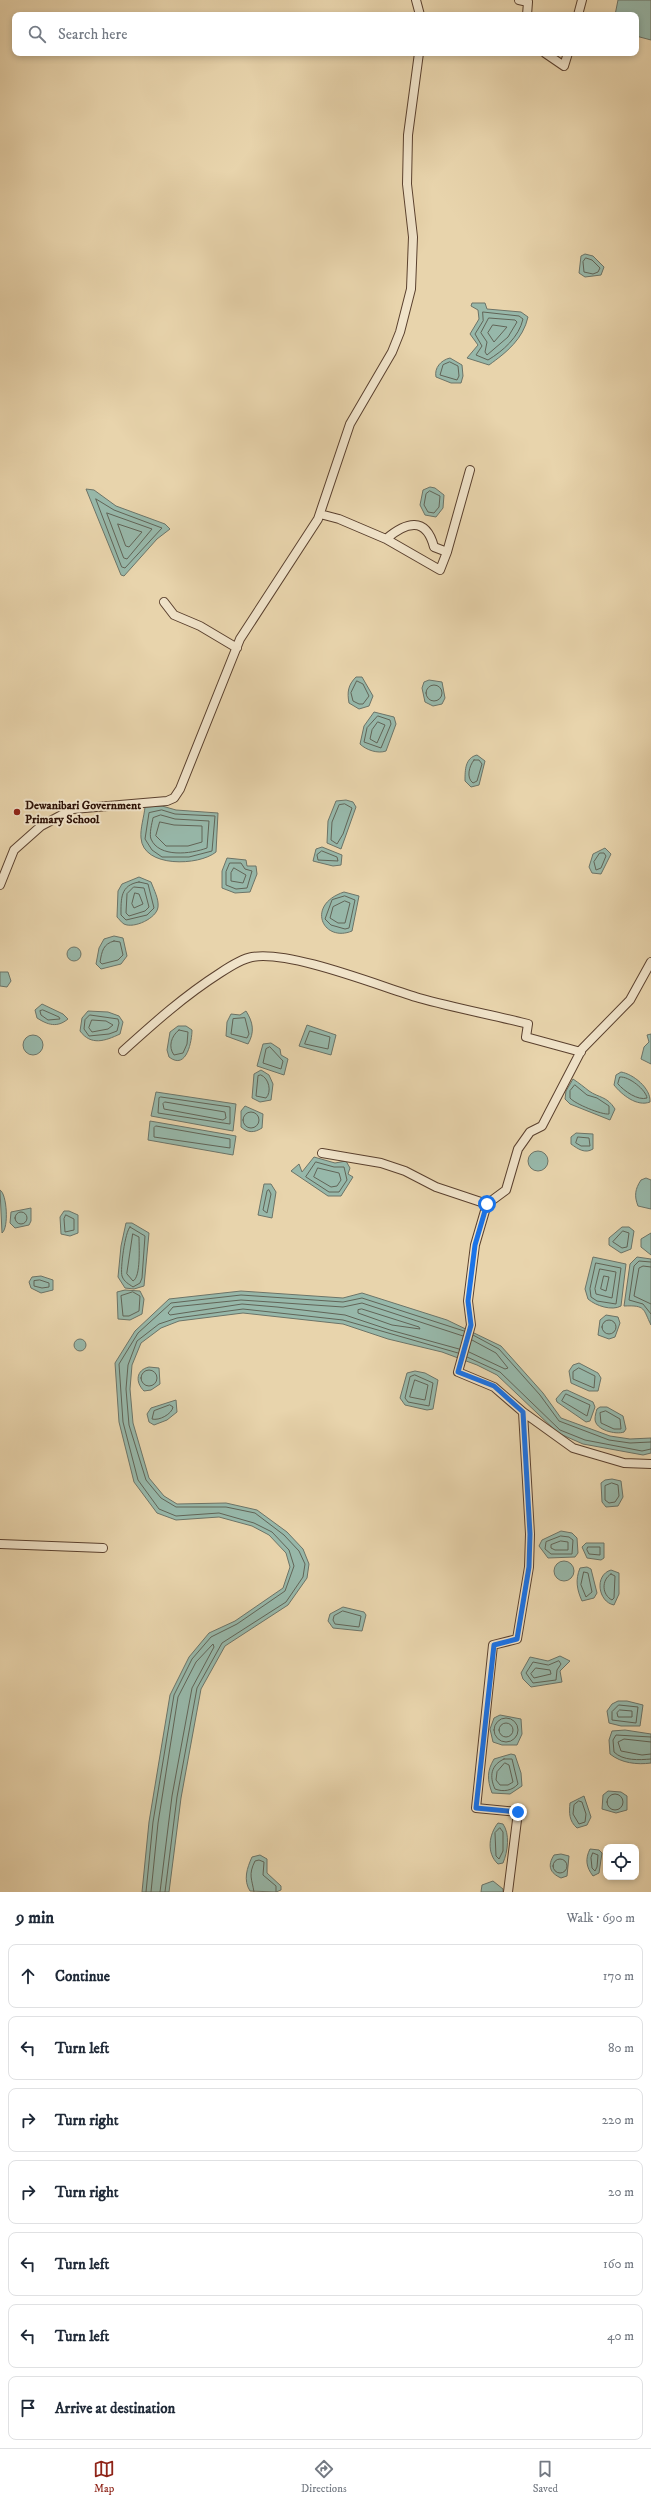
<!DOCTYPE html>
<meta charset="utf-8">
<style>
body{margin:0;font-family:"IM FELL DW Pica",serif;background:#f2f2f3;color:#1f2937}
.controls{position:absolute;right:12px;bottom:12px;display:grid;overflow:hidden;border-radius:8px;box-shadow:0 2px 6px #0003}
.controls button{width:36px;height:36px;display:grid;place-items:center;padding:0;border:0;border-bottom:1px solid #e0e1e3;background:#fff;color:#1f2937;font:20px sans-serif}
.stop{position:absolute;width:12px;height:12px;margin:-9px;border:3px solid #1a73e8;border-radius:50%;background:#fff}
.stop.end{background:#1a73e8;border-color:#fff;box-shadow:0 1px 4px #0008}
.list{margin:0;padding:0;list-style:none}
h2{display:flex;justify-content:space-between;align-items:center;height:52px;margin:0;padding:0 16px;font-size:17px}
h2 small{font-size:13px;font-weight:400;color:#747a83}
.list li{display:grid;grid-template-columns:26px 1fr auto;gap:12px;align-items:center;box-sizing:border-box;height:64px;margin:0 8px 8px;padding:0 8px;border:1px solid #e0e1e3;border-radius:8px}
.list b{display:block;font-size:15px;white-space:nowrap}
.list em{font-size:13px;font-style:normal;color:#747a83}
.icon{flex:none;width:22px;height:22px;fill:none;stroke:currentColor;stroke-width:2;stroke-linecap:round;stroke-linejoin:round}
.map{position:relative;flex:none;width:651px;height:1892px;overflow:hidden}
.search{position:absolute;background:#fff;box-shadow:0 2px 6px #0003;left:12px;right:12px;top:12px;height:44px;display:flex;align-items:center;gap:10px;box-sizing:border-box;padding:0 14px;border-radius:8px;color:#747a83;font-size:15px}
.sheet{height:556px;background:#fff}
nav{display:flex;justify-content:space-around;align-items:center;box-sizing:border-box;height:56px;border-top:1px solid #e0e1e3;background:#fff;font-size:11px;color:#747a83}
nav a{display:grid;justify-items:center;gap:2px}
nav .on{color:#8f2418}
.map>svg:first-child{display:block}
</style>
<div class="map">
<svg width="651" height="1892" viewBox="0 0 651 1892">
<rect width="100%" height="100%" fill="#e8d4ac"/>
<filter id="stains"><feTurbulence type="fractalNoise" baseFrequency=".005" numOctaves="4"/><feColorMatrix values="0 0 0 0 .2 0 0 0 0 .09 0 0 0 0 .02 0 0 0 .5 -.17"/></filter>
<radialGradient id="worn" r=".72"><stop offset=".6" stop-color="#630" stop-opacity="0"/><stop offset="1" stop-color="#630" stop-opacity=".3"/></radialGradient>
<path fill="#97b8aa" stroke="#6c7468" d="M618,0H651V40L636,36V15H615Z
M585,254L593,256L604,267L601,275L585,277L579,273L581,256Z
M472,303H485L487,309L521,312L528,317C523,339 507,352 489,365L467,358L478,345L470,334L479,319L478,310L471,306Z
M450,358L462,365L463,376L461,383H451L436,377C434,368 441,360 450,358Z
M430,487L435,488L444,495L443,508L436,517L425,515L420,505L423,490Z
M86,489L94,490L116,506L165,524L170,529L157,539L124,576L121,575Z
M356,677H362L373,696L369,706L359,709L349,703C347,692 348,685 356,677Z
M429,680L442,682L445,698L442,704L433,706L425,702L422,688L424,682Z
M374,712L394,717L396,724L386,751C378,754 366,750 360,744L364,726Z
M477,755L485,761L479,785L471,787L465,781C465,770 465,758 477,755Z
M346,800L353,802L356,807L341,849L327,843L328,821L336,801Z
M162,806L176,810L218,813L216,852C199,866 143,868 141,838C140,829 144,817 145,807Z
M322,847L342,855L341,865L333,866L313,861L316,849Z
M605,848L611,854L601,874L592,873L589,867L593,854Z
M227,858L246,860L247,866H256L257,874L250,892L235,893L222,888V871Z
M139,877L151,882C154,890 159,899 158,907C157,918 134,929 124,924C122,923 119,919 117,917L118,891L122,884Z
M344,892L359,896L352,931C323,943 305,905 344,892Z
M114,936L123,938L127,956L121,964L101,969L96,964L99,948L104,939Z
M67 954a7 7 0 1 1 14 0a7 7 0 1 1-14 0Z
M0,972H8L11,981L7,987L0,986Z
M42,1004L63,1014L68,1019C57,1028 48,1025 37,1018L35,1010Z
M88,1011L108,1012L119,1016L123,1022L120,1034C105,1041 91,1046 80,1031L82,1018Z
M246,1011C253,1022 255,1032 248,1044L226,1036L227,1022L231,1014L240,1015Z
M307,1025L336,1035L331,1055L299,1046Z
M178,1026H186L192,1030C192,1040 187,1071 169,1057L167,1050L170,1032Z
M651,1034V1064L641,1059L644,1047L649,1042L647,1035Z
M23 1045a10 10 0 1 1 20 0a10 10 0 1 1-20 0Z
M271,1043L280,1049L281,1055L288,1059L284,1075L257,1066L263,1044Z
M261,1070L269,1075L273,1084L271,1100L260,1102L252,1098L254,1074Z
M621,1072C633,1074 651,1088 650,1102C637,1107 622,1095 614,1085L616,1075Z
M573,1079C579,1083 584,1087 589,1091C599,1098 607,1096 615,1109L610,1120L570,1104L565,1099L566,1091Z
M156,1092L236,1104L233,1131L151,1116Z
M245,1106L263,1114L262,1128C254,1133 248,1133 241,1127V1111Z
M150,1121L236,1136L233,1155L148,1140Z
M576,1133L593,1134V1149C585,1154 578,1149 571,1144V1137Z
M528 1161a10 10 0 1 1 20 0a10 10 0 1 1-20 0Z
M314,1157L335,1163L346,1161L350,1168L348,1174L353,1177L341,1196H328L291,1171L299,1164L302,1172Z
M646,1178L651,1180V1209L638,1206C634,1196 635,1189 641,1180Z
M264,1184H271L276,1192L272,1218L258,1215Z
M0,1190C7,1194 9,1228 2,1233Z
M31,1208V1221L29,1225L15,1228L10,1223L11,1212Z
M64,1211H69L78,1215V1233L70,1236L61,1234L60,1217Z
M126,1223H132L149,1233L144,1286L134,1289L125,1288L118,1277L121,1246Z
M622,1227H629L634,1231L631,1249L621,1253L609,1245V1238Z
M651,1233V1255L641,1247V1239Z
M593,1257L626,1264L621,1306C612,1311 596,1306 588,1299L585,1289Z
M637,1257L651,1259V1325C643,1309 646,1305 624,1306L630,1264Z
M41,1276L53,1280V1290L41,1293L31,1288L29,1282L32,1277Z
M125,1290L140,1291L144,1299L142,1314L130,1320L118,1319L117,1292Z
M241,1291L343,1298L362,1293L447,1320L501,1346L543,1393L561,1418L610,1436L630,1439L651,1438V1453L643,1455L583,1444L558,1433L497,1375L477,1365L442,1352L388,1339L343,1324L243,1313L179,1321L161,1328L141,1343L132,1365L130,1389L133,1423L149,1478L164,1496L177,1504L226,1503L257,1510L287,1532L303,1549L309,1564L307,1578L288,1605L225,1646L201,1689L181,1798L169,1892H142L149,1822L170,1695L189,1657L209,1633L235,1621L283,1588L290,1567L286,1553L269,1535L252,1526L219,1517L176,1520L157,1513L134,1482L119,1422L115,1363L135,1331L169,1299Z
M606,1315L618,1317L620,1323L615,1337L609,1339L598,1335L600,1320Z
M74 1345a6 6 0 1 1 12 0a6 6 0 1 1-12 0Z
M579,1363L598,1373L601,1378L598,1391H589L571,1383L569,1371L573,1365Z
M149,1367L159,1368L160,1384L151,1390L144,1391C135,1382 136,1370 149,1367Z
M415,1371L425,1373L438,1380L433,1409L427,1410L405,1405L400,1398L407,1373Z
M567,1390L593,1402L595,1407L590,1421L586,1422L557,1402L556,1399L563,1391Z
M176,1400L177,1412L167,1420L154,1425L149,1422L147,1414L151,1408Z
M600,1407H607L623,1416L626,1429L624,1432C616,1435 595,1430 595,1419C595,1416 596,1412 597,1409Z
M612,1479L621,1481L623,1497L618,1506L606,1507L602,1502L601,1483L605,1480Z
M561,1531L572,1533L577,1538L578,1553L575,1557L548,1558L539,1546L542,1540Z
M586,1543H604V1558L601,1560L587,1558L582,1547Z
M554 1571a10 10 0 1 1 20 0a10 10 0 1 1-20 0Z
M587,1567L591,1569L597,1593L594,1598L582,1601C577,1590 575,1580 580,1568Z
M611,1570L619,1573V1594L614,1605C598,1602 594,1575 611,1570Z
M343,1607L364,1612L366,1615L362,1631L333,1628L328,1621L330,1614Z
M560,1656L570,1661L560,1671L562,1682L531,1687L523,1679L521,1673L530,1657L548,1661Z
M618,1701H627L643,1705L640,1726H621L609,1723L607,1711L612,1704Z
M500,1715L521,1719L522,1734L517,1745H502L493,1742L490,1729L494,1718Z
M625,1730L651,1734V1763C637,1765 621,1763 610,1754L609,1740L612,1731Z
M511,1754L515,1755L521,1773L522,1786L510,1794L492,1793C487,1779 487,1771 494,1759Z
M608,1791L621,1792L627,1796V1810L616,1813L602,1809L603,1795Z
M584,1796L591,1817L587,1825L577,1828C569,1821 569,1813 570,1803Z
M498,1823L503,1824C510,1834 508,1851 503,1863L498,1864C486,1853 489,1834 498,1823Z
M590,1849L599,1850L602,1853L599,1873L593,1876C586,1867 585,1859 590,1849Z
M561,1854L569,1856L567,1876L561,1878C550,1873 547,1866 554,1855Z
M260,1855L267,1859V1873L281,1886V1890L276,1892L250,1891C243,1880 247,1868 252,1857Z
M493,1881L503,1889V1892H481L482,1885Z"/>
<g fill="none" stroke-linecap="round" stroke-linejoin="round">
<path stroke="#616457" stroke-width="1" d="M586,258L592,260L600,268L598,272L593,274L584,272L583,262Z
M483,312L519,316L523,319C519,337 503,351 488,360L476,355L482,346L475,334L483,321Z
M489,318L515,320L517,322L508,337L487,355L485,352L487,342L481,333Z
M493,325L507,327L494,342L488,333Z
M450,362L458,366L459,376L457,380L440,375L443,365Z
M430,491L440,496L439,507L434,513L428,512L424,505L426,494Z
M96,499L114,510L162,528L125,568L122,567Z
M107,513L152,529L127,559L124,558Z
M118,524L142,532L129,547L126,546Z
M357,681L363,684L369,696L363,704H359L353,701L351,693Z
M426 693a8 8 0 1 1 16 0a8 8 0 1 1-16 0Z
M378,716L390,720L391,724L381,748L364,742L367,728Z
M378,722L385,725L377,743L370,739L372,730Z
M474,760H479L482,764L477,781L473,783C466,778 469,766 474,760Z
M345,804L352,808L343,834L337,844L331,840L332,822L339,805Z
M162,810L175,814L215,816L212,851L189,857H162L152,850L145,839L149,813Z
M161,815L175,819L209,821L207,848C191,854 159,858 151,839C149,834 152,823 153,818Z
M160,822L174,825L202,826V842L188,846H166L156,836Z
M322,851L337,857L338,861L318,860L317,855Z
M600,853H604L606,856L601,868L596,870L594,862Z
M230,863H241L245,869L252,871L247,888L236,889L226,885V872Z
M234,868L246,875L243,883L231,881V873Z
M139,882L148,884L154,908L147,915L126,920L121,915C121,899 120,885 139,882Z
M134,887L144,888L149,907L145,911L129,916L126,913L127,894Z
M135,893L139,894L143,904L134,908L132,904Z
M345,896L355,900L349,928L345,929L331,925L325,919L332,900Z
M345,901L350,903L345,923H338L330,918L333,907Z
M114,941L120,942L123,955L118,960L102,964L100,962C102,951 103,944 114,941Z
M43,1010L59,1017L60,1019L48,1020L41,1015L40,1011Z
M90,1015L118,1019L119,1023L117,1031L109,1034L89,1036L84,1029L85,1020Z
M245,1018L249,1034L247,1038L231,1034L233,1019Z
M92,1020L106,1021L113,1025L108,1029L92,1032L89,1028Z
M179,1030L188,1032L187,1044L183,1053L174,1055C168,1047 171,1036 179,1030Z
M310,1031L330,1037L328,1049L305,1044Z
M270,1047L283,1061L281,1069L263,1063L266,1049Z
M261,1075C269,1078 272,1092 266,1098L256,1096L258,1076Z
M620,1077C629,1076 646,1090 647,1098C638,1101 624,1091 618,1084Z
M575,1085L587,1095L597,1098L609,1106V1114C602,1115 575,1104 570,1098V1091Z
M161,1097L230,1107V1124L158,1113L159,1098Z
M165,1102L225,1112L226,1118L223,1120L164,1109L163,1104Z
M243 1120a8 8 0 1 1 16 0a8 8 0 1 1-16 0Z
M156,1126L230,1139V1148L154,1137V1128Z
M578,1137L589,1138L590,1146H581L576,1143Z
M316,1162L334,1167H344L347,1180L339,1192H329L306,1177Z
M318,1168L339,1173L341,1180L337,1186L331,1187L314,1177Z
M269,1190L271,1194L267,1213L263,1210L267,1191Z
M15 1218a6 6 0 1 1 12 0a6 6 0 1 1-12 0Z
M66,1215L74,1219V1230L65,1232L64,1219Z
M130,1227L145,1236L142,1278L140,1283L133,1287C129,1284 124,1282 122,1276C120,1270 125,1231 130,1227Z
M623,1231L629,1233L627,1247L622,1248L613,1242Z
M133,1234L139,1237C139,1246 141,1277 133,1281L127,1274Z
M651,1262L639,1261L634,1266L629,1300L643,1304L651,1314
M596,1263L621,1268L616,1304L597,1301L591,1297L590,1289Z
M651,1267L643,1266L639,1268L634,1296L651,1304
M600,1269L616,1272L612,1298L596,1294L595,1289Z
M604,1276L609,1277L606,1291L601,1289Z
M40,1280L49,1283V1287L42,1288L34,1286V1281Z
M133,1292L140,1296L139,1311L129,1316H123L121,1296Z
M362,1309L419,1327L420,1329L392,1325L358,1313V1310Z
M602 1327a7 7 0 1 1 14 0a7 7 0 1 1-14 0Z
M473,1335L499,1349L540,1395L559,1421L609,1440L630,1443L651,1442
M459,1349L390,1330L345,1315L277,1307L242,1304L170,1315L168,1313L173,1307L241,1300L343,1307L362,1303L463,1336
M469,1352L505,1369L508,1368L496,1353L472,1340
M467,1357L500,1372L560,1430L585,1440L642,1451L651,1449
M579,1368L595,1376L594,1388L573,1379V1372Z
M141 1378a8 8 0 1 1 16 0a8 8 0 1 1-16 0Z
M415,1375L433,1383L429,1406L408,1402L405,1398L410,1377Z
M415,1380L428,1385L425,1400L410,1397Z
M566,1394L590,1405L587,1416L562,1401Z
M170,1405L173,1407C172,1414 159,1421 152,1419L154,1411Z
M606,1411L620,1419L621,1429H614L601,1423L600,1413Z
M612,1483L618,1485L619,1496L615,1502L609,1503L605,1500V1486Z
M561,1536L569,1537L573,1540L572,1554H551L545,1549L546,1542Z
M561,1541L568,1542V1550H555L551,1548V1545Z
M588,1547H600V1555L589,1554L587,1550Z
M584,1572L588,1573L592,1592L586,1597L581,1585Z
M611,1574L615,1576L614,1598L612,1600C602,1595 601,1580 611,1574Z
M343,1611L361,1616L359,1627L335,1624L333,1620L334,1616Z
M559,1661L561,1664L557,1670L556,1680L533,1683L526,1673L533,1662L548,1665Z
M536,1668L550,1670L551,1674L534,1678L531,1674Z
M619,1705L638,1707L636,1723L612,1720V1712Z
M620,1710L632,1711V1717H618L617,1713Z
M494 1730a12 12 0 1 1 24 0a12 12 0 1 1-24 0Z
M499 1730a7 7 0 1 1 14 0a7 7 0 1 1-14 0Z
M651,1737L616,1735L613,1740L614,1752C623,1761 639,1760 651,1759
M651,1742L624,1739L618,1742L621,1751L642,1755L651,1754
M504,1759H512L518,1784C512,1791 503,1792 495,1789C489,1776 491,1765 504,1759Z
M505,1763L509,1765L513,1782L508,1785H500L496,1780L497,1772Z
M607 1802a8 8 0 1 1 16 0a8 8 0 1 1-16 0Z
M579,1801L582,1802L586,1814L585,1822L579,1824L573,1814L574,1805Z
M500,1828L503,1832V1851L499,1859L496,1856L495,1833Z
M593,1853L598,1855L597,1867L595,1871L592,1868L591,1858Z
M553 1866a7 7 0 1 1 14 0a7 7 0 1 1-14 0Z
M146,1892L153,1822L174,1695L192,1659L211,1637L237,1624L285,1591L294,1566L289,1550L272,1532L254,1523L219,1513L176,1516L159,1509L138,1480L123,1422L119,1364L138,1333L171,1303L241,1295L343,1302L362,1298L464,1331
M151,1892L158,1823L178,1697L196,1662L213,1644L214,1647L192,1688L172,1796L160,1892
M165,1892L177,1797L197,1688L222,1643L286,1602L303,1577L305,1564L299,1551L284,1535L255,1513L226,1507H176L161,1498L146,1480L129,1425L126,1389L128,1365L137,1341L159,1324L177,1318L243,1309L343,1320L458,1353
M254,1892C252,1879 248,1875 255,1861L259,1860L264,1862L263,1875L276,1886V1892"/>
<g stroke="#5a402e" stroke-width="10">
<path id="minor" d="M416,0L420,15
M519,0L528,2L527,15
M578,15L582,0
M545,53L564,66L568,53
M320,514L339,519L386,539C406,522 426,516 434,547L447,552L470,470
M386,539L440,570L447,552
M164,602L174,615L200,626L237,648
M0,885L14,850L41,826L73,809L167,801L174,798L180,789L240,639L318,519L350,424L392,352L400,332L411,289L413,237L407,184L408,135L419,53
M123,1051C154,1023 184,996 220,973C229,967 241,959 252,957C290,950 379,986 419,998C455,1008 492,1015 528,1024L526,1037L581,1052
M322,1153L381,1163L405,1171L436,1187L487,1204
M523,1412L573,1448L624,1463L651,1464
M0,1544L103,1548
M508,1892L518,1812L476,1808L493,1645L517,1639L529,1567L530,1534L523,1412L494,1387L458,1372L471,1325L468,1301L475,1245L487,1204L506,1190L518,1149L530,1132L542,1126L582,1049L630,1000L651,962"/>
</g>
<use href="#minor" stroke="#f0e3c9" stroke-width="8"/>
</g>
<g fill="none" stroke-linecap="round" stroke-linejoin="round">
<path stroke="#1a73e8" stroke-width="5" d="M487,1204L475,1245L468,1301L471,1325L458,1372L494,1386L523,1412L530,1534L529,1567L517,1639L494,1645L476,1808L518,1812"/>
</g>
<circle fill="#8f2418" stroke="#f0e3c9" stroke-width="1.5" cx="17" cy="812" r="4"/>
<g text-anchor="middle" stroke-width="4" stroke-linejoin="round" paint-order="stroke">
<g font-size="12" font-weight="bold" fill="#2b0f04" stroke="#f0e3c9" text-anchor="start">
<text x="25" y="809">Dewanibari Government<tspan x="25" dy="14">Primary School</tspan></text>
</g>
</g>
<rect width="100%" height="100%" filter="url(#stains)"/>
<rect width="100%" height="100%" fill="url(#worn)"/>
</svg>
<div class="controls">
<button><svg class="icon" aria-label="locate" viewBox="0 0 24 24"><circle cx="12" cy="12" r="6"/><path d="M12 2v4M12 18v4M2 12h4M18 12h4"/></svg></button>
</div>
<div class="stop" style="left:487px;top:1204px"></div>
<div class="stop end" style="left:518px;top:1812px"></div>
<div class="search"><svg class="icon" aria-label="search" viewBox="0 0 24 24"><circle cx="10" cy="10" r="6"/><path d="M15 15l6 6"/></svg>Search here</div>
</div>
<section class="sheet">
<h2>9 min<small>Walk · 690 m</small></h2>
<ul class="list">
<li><svg class="icon" aria-label="ahead" viewBox="0 0 24 24"><path d="M12 20V5M6 11l6-6 6 6"/></svg><div><b>Continue</b></div><em>170 m</em></li>
<li><svg class="icon" aria-label="left" viewBox="0 0 24 24"><path d="M17 20v-9H6M10 6l-5 5 5 5"/></svg><div><b>Turn left</b></div><em>80 m</em></li>
<li><svg class="icon" aria-label="right" viewBox="0 0 24 24"><path d="M7 20v-9h11M14 6l5 5-5 5"/></svg><div><b>Turn right</b></div><em>220 m</em></li>
<li><svg class="icon" aria-label="right" viewBox="0 0 24 24"><path d="M7 20v-9h11M14 6l5 5-5 5"/></svg><div><b>Turn right</b></div><em>20 m</em></li>
<li><svg class="icon" aria-label="left" viewBox="0 0 24 24"><path d="M17 20v-9H6M10 6l-5 5 5 5"/></svg><div><b>Turn left</b></div><em>160 m</em></li>
<li><svg class="icon" aria-label="left" viewBox="0 0 24 24"><path d="M17 20v-9H6M10 6l-5 5 5 5"/></svg><div><b>Turn left</b></div><em>40 m</em></li>
<li><svg class="icon" aria-label="arrive" viewBox="0 0 24 24"><path d="M6 21V4h12l-3 4 3 4H6"/></svg><div><b>Arrive at destination</b></div></li>
</ul>
</section>
<nav>
<a class="on"><svg class="icon" aria-label="map" viewBox="0 0 24 24"><path d="M3 6l6-2 6 2 6-2v14l-6 2-6-2-6 2zM9 4v14M15 6v14"/></svg>Map</a>
<a><svg class="icon" aria-label="directions" viewBox="0 0 24 24"><path d="M12 3l9 9-9 9-9-9zM9 14v-3h6M13 9l2 2-2 2"/></svg>Directions</a>
<a><svg class="icon" aria-label="saved" viewBox="0 0 24 24"><path d="M7 4h10v16l-5-4-5 4z"/></svg>Saved</a>
</nav>
